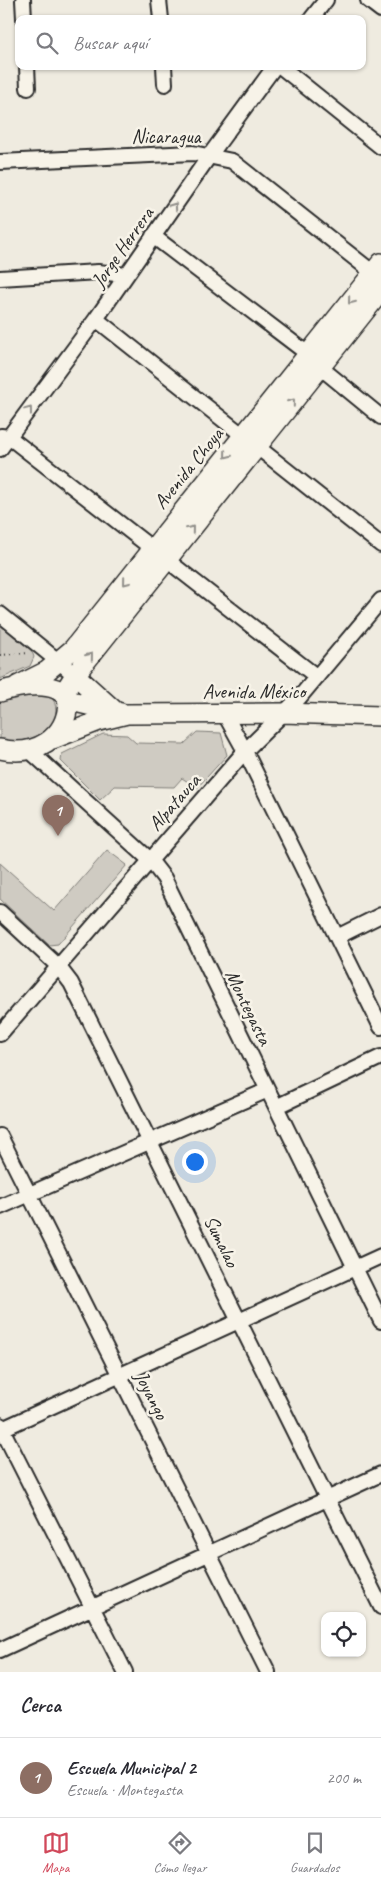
<!DOCTYPE html>
<html lang="es">
<meta charset="utf-8">
<style>
body{margin:0;font-family:Caveat,sans-serif;background:#f2f2f3;color:#2b2b33}
.controls{position:absolute;right:15px;bottom:15px;display:grid;overflow:hidden;border-radius:10px;box-shadow:0 1px 4px #0004}
.controls button{width:45px;height:45px;display:grid;place-items:center;padding:0;border:0;border-bottom:1px solid #e1e1e2;background:#fff;color:#2b2b33;font:25px sans-serif}
.you{position:absolute;left:194px;top:1161px;width:18px;height:18px;margin:-12px;border:4px solid #fff;border-radius:50%;background:#1a73e8;box-shadow:0 0 0 8px #1a73e833}
.badge{display:grid;place-items:center;width:32px;height:32px;border-radius:50%;background:#d1495b;color:#fff;font-size:16px;font-weight:700}
.pin{position:absolute;translate:-50% -41px;filter:drop-shadow(0 1px 2px #0008)}
.pin::after{content:'';position:absolute;top:26px;width:18px;height:15px;background:inherit;clip-path:polygon(0 0,100% 0,50% 100%)}
.list{margin:0;padding:0;list-style:none}
h2{display:flex;justify-content:space-between;align-items:center;height:65px;margin:0;padding:0 20px;font-size:21px}
h2 small{font-size:16px;font-weight:400;color:#7c7c81}
.list li{display:grid;grid-template-columns:32px 1fr auto;gap:15px;align-items:center;box-sizing:border-box;height:80px;padding:0 20px;border-top:1px solid #e1e1e2}
.list b{display:block;font-size:19px;white-space:nowrap}
.list p{margin:0;font-size:16px;white-space:nowrap;color:#7c7c81}
.list em{font-size:16px;font-style:normal;color:#7c7c81}
.icon{flex:none;width:28px;height:28px;fill:none;stroke:currentColor;stroke-width:2;stroke-linecap:round;stroke-linejoin:round}
.map{position:relative;flex:none;width:381px;height:1672px;overflow:hidden}
.search{position:absolute;background:#fff;box-shadow:0 1px 4px #0004;left:15px;right:15px;top:15px;height:55px;display:flex;align-items:center;gap:12px;box-sizing:border-box;padding:0 18px;border-radius:10px;color:#7c7c81;font-size:19px}
.sheet{height:145px;background:#fff}
nav{display:flex;justify-content:space-around;align-items:center;box-sizing:border-box;height:70px;border-top:1px solid #e1e1e2;background:#fff;font-size:14px;color:#7c7c81}
nav a{display:grid;justify-items:center;gap:2px}
nav .on{color:#d1495b}
.map>svg:first-child{display:block}
</style>
<div class="map">
<svg width="381" height="1672" viewBox="0 0 381 1672">
<rect width="100%" height="100%" fill="#efebe0"/>
<filter id="ink" filterUnits="userSpaceOnUse"><feTurbulence type="fractalNoise" baseFrequency=".02" numOctaves="2"/><feDisplacementMap in="SourceGraphic" scale="10" xChannelSelector="R" yChannelSelector="G"/><feConvolveMatrix kernelMatrix="1 2 1 2 8 2 1 2 1" color-interpolation-filters="sRGB"/></filter>
<g filter="url(#ink)">
<path fill="#cfcbc2" stroke="#7d7b76" d="M0,624L31,649L34,657L30,666L0,679Z
M14,691L51,696C64,713 49,739 29,742C20,743 9,742 0,742V698Z
M197,732L221,733L227,755L197,788L182,778L174,787L115,786L100,800L61,761L62,754L103,734L127,735L136,743L184,744Z
M107,850L127,865L58,944L49,945L0,899V863L54,911Z"/>
<g fill="none" stroke-linecap="round" stroke-linejoin="round">
<g stroke="#2b2b2b" stroke-width="18">
<path id="street" d="M23,0L24,19
M159,0L161,19
M368,0L381,10
M311,19L326,0
M27,66L28,88
M164,66L165,84
M280,66L381,147
M0,162L193,153L232,161L381,279
M153,236L308,354L320,367L381,417
M0,278L98,272L126,275
M96,319L381,545
M1,436L9,437L317,677
M0,449L96,319L210,155L275,66
M0,614L75,675
M224,713L245,751L381,1027
M28,749L150,860L164,878L381,1321
M0,912L58,966L71,983L381,1607
M337,937L381,915
M0,1034L245,751L299,698L381,600
M276,1107L381,1057
M0,1136L268,1672
M0,1207L268,1090
M0,1425L125,1672
M0,1430L381,1256
M0,1650L381,1474"/>
</g>
<g stroke="#2b2b2b" stroke-width="22">
<path id="secondary" d="M75,675L116,712
M17,686L47,671L73,649L381,263
M0,692C17,686 61,678 68,702C67,739 34,757 0,749
M66,698L68,686L75,675L381,291
M67,700L121,713
M53,739L99,721L127,714L282,713L381,716"/>
</g>
<path stroke="#2b2b2b" stroke-width="2" stroke-dasharray="1 4" stroke-linecap="butt" d="M0,655L28,653"/>
<use href="#street" stroke="#f7f3e8" stroke-width="14"/>
<use href="#secondary" stroke="#f7f3e8" stroke-width="19"/>
</g>
<defs><path id="oneway-chevron" d="M-2-3.5L2.5 0L-2 3.5" fill="none" stroke-width="1.6" stroke-linecap="round" stroke-linejoin="round" transform="scale(1.25)"/></defs>
<g stroke="#918f8a">
<use href="#oneway-chevron" transform="translate(174 206) rotate(-55)"/>
<use href="#oneway-chevron" transform="translate(351 301) rotate(129)"/>
<use href="#oneway-chevron" transform="translate(292 402) rotate(-51)"/>
<use href="#oneway-chevron" transform="translate(29 410) rotate(-53)"/>
<use href="#oneway-chevron" transform="translate(227 455) rotate(129)"/>
<use href="#oneway-chevron" transform="translate(191 529) rotate(-51)"/>
<use href="#oneway-chevron" transform="translate(126 582) rotate(129)"/>
<use href="#oneway-chevron" transform="translate(90 656) rotate(-51)"/>
</g>
</g>
<g text-anchor="middle" stroke-width="5" stroke-linejoin="round" paint-order="stroke">
<g font-size="20" fill="#2b2b2b" stroke="#f7f3e8">
<text x="166" y="143">Nicaragua</text>
<text transform="translate(122 247) rotate(-55)" y="7">Jorge Herrera</text>
<text transform="translate(188 468) rotate(-51)" y="7">Avenida Choya</text>
<text x="254" y="698">Avenida México</text>
<text transform="translate(174 802) rotate(-49)" y="7">Alpatauca</text>
<text transform="translate(249 1007) rotate(64)" y="7">Montegasta</text>
<text transform="translate(222 1241) rotate(64)" y="7">Sumalao</text>
<text transform="translate(152 1395) rotate(63)" y="7">Joyango</text>
</g>
</g>
</svg>
<div class="controls">
<button><svg class="icon" aria-label="locate" viewBox="0 0 24 24"><circle cx="12" cy="12" r="6"/><path d="M12 2v4M12 18v4M2 12h4M18 12h4"/></svg></button>
</div>
<div class="you"></div>
<div class="pin badge" style="left:58px;top:836px;background:#8d6e63">1</div>
<div class="search"><svg class="icon" aria-label="search" viewBox="0 0 24 24"><circle cx="10" cy="10" r="6"/><path d="M15 15l6 6"/></svg>Buscar aquí</div>
</div>
<section class="sheet">
<h2>Cerca<small></small></h2>
<ul class="list">
<li><span class="badge" style="background:#8d6e63">1</span><div><b>Escuela Municipal 2</b><p>Escuela · Montegasta</p></div><em>200 m</em></li>
</ul>
</section>
<nav>
<a class="on"><svg class="icon" aria-label="map" viewBox="0 0 24 24"><path d="M3 6l6-2 6 2 6-2v14l-6 2-6-2-6 2zM9 4v14M15 6v14"/></svg>Mapa</a>
<a><svg class="icon" aria-label="directions" viewBox="0 0 24 24"><path d="M12 3l9 9-9 9-9-9zM9 14v-3h6M13 9l2 2-2 2"/></svg>Cómo llegar</a>
<a><svg class="icon" aria-label="saved" viewBox="0 0 24 24"><path d="M7 4h10v16l-5-4-5 4z"/></svg>Guardados</a>
</nav>
